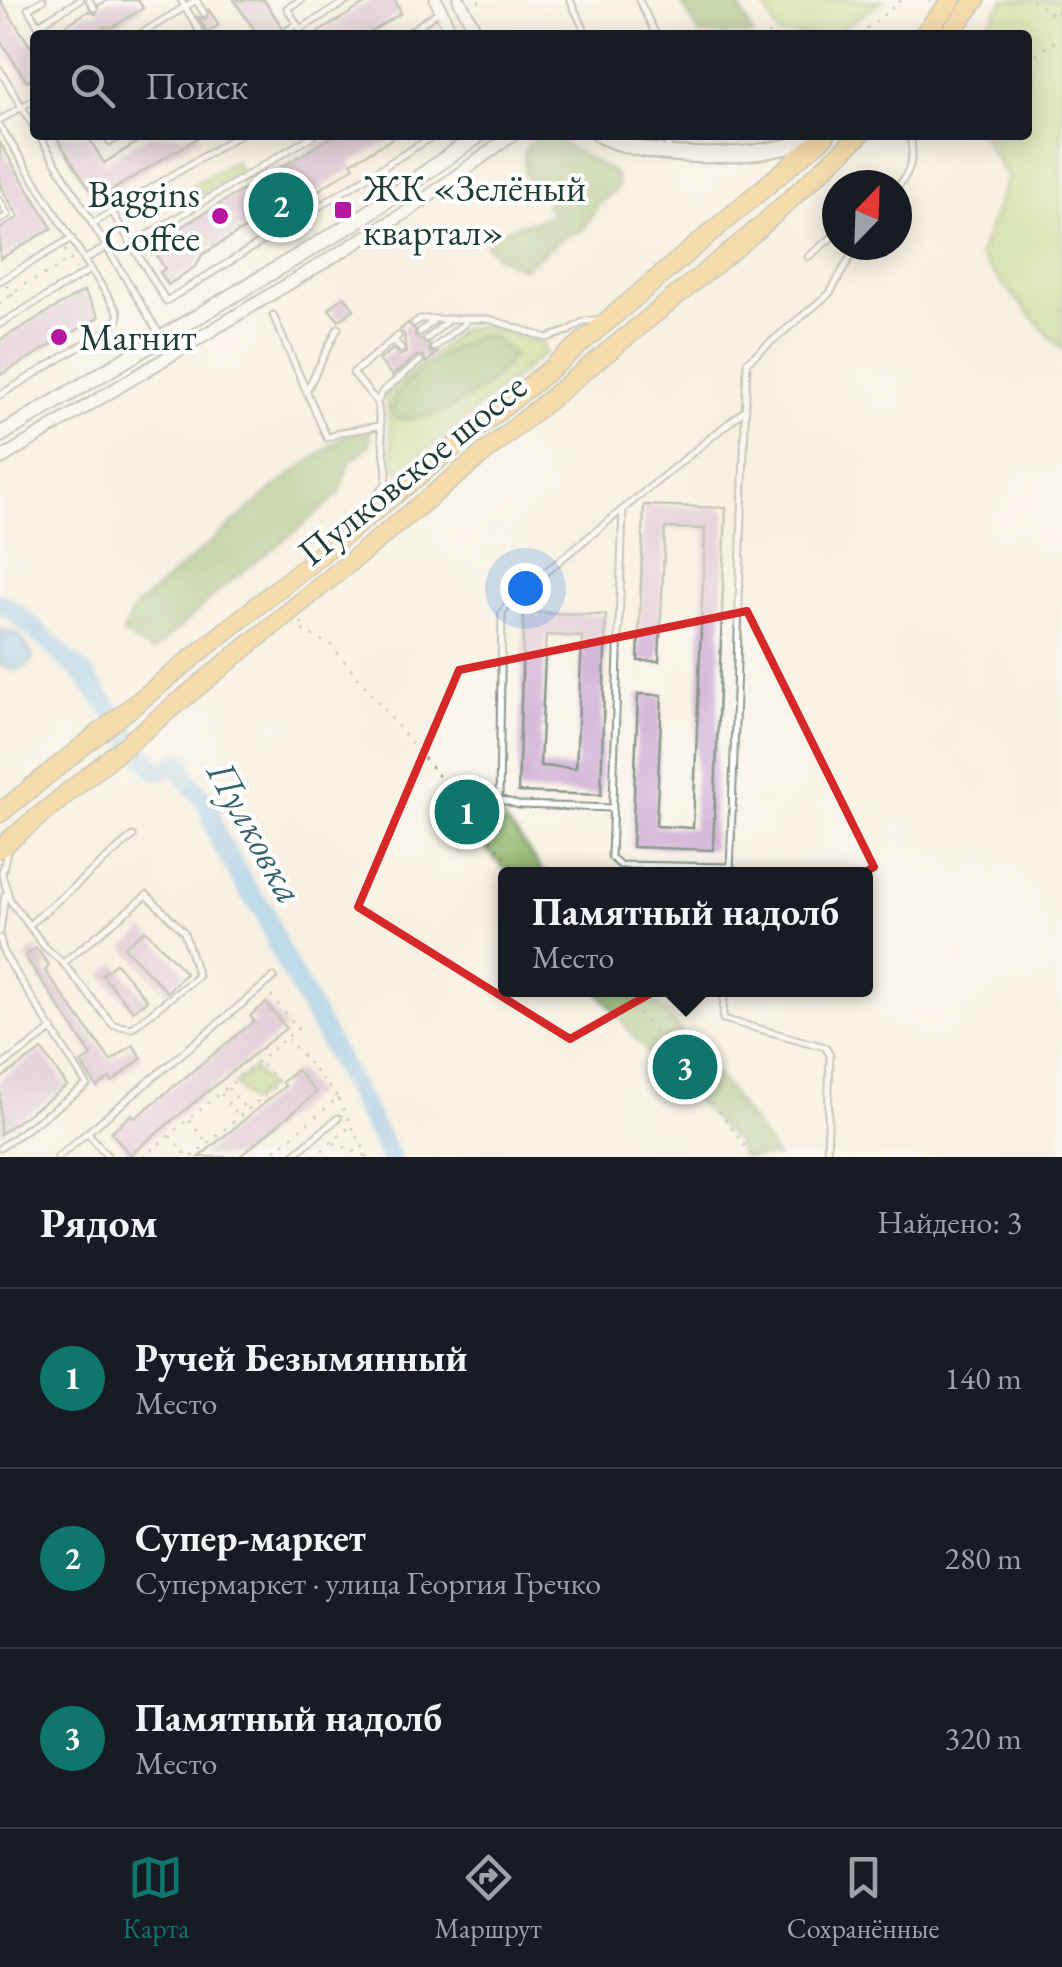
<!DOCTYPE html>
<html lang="ru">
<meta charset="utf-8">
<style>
body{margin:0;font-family:"EB Garamond",serif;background:#242831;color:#f1f3f6}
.compass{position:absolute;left:822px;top:170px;width:90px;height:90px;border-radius:50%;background:#171b24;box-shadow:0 5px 25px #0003;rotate:23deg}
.you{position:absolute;left:525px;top:588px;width:35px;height:35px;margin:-25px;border:8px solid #fff;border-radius:50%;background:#1a73e8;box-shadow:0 0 0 15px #1a73e833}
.badge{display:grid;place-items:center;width:65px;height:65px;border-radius:50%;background:#0f766e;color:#fff;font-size:32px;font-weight:700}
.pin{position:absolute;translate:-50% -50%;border:5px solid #fff;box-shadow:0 2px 10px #0006}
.popup{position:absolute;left:498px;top:867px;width:375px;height:130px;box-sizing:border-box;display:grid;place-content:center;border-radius:10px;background:#171b24;filter:drop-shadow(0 2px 8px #0005);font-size:32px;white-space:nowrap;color:#9ea1a6}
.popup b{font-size:38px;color:#f1f3f6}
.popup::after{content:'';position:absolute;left:50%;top:100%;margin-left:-20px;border:20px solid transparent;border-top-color:#171b24}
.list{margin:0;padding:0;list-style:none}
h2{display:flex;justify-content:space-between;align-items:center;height:130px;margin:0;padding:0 40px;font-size:42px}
h2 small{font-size:32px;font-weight:400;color:#9ea1a6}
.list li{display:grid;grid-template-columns:65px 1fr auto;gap:30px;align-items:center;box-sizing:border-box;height:180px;padding:0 40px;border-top:2px solid #363941}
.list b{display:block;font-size:38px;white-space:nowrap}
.list p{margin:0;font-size:32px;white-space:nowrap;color:#9ea1a6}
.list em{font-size:32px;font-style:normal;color:#9ea1a6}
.icon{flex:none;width:55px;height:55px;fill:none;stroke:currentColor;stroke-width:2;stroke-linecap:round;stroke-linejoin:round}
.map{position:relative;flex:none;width:1062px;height:1157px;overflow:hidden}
.search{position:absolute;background:#171b24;box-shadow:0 5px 25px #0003;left:30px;right:30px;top:30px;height:110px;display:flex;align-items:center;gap:25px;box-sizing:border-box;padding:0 35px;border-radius:10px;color:#9ea1a6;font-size:38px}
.sheet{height:670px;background:#171b24}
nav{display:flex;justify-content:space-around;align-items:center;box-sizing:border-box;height:140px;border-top:2px solid #363941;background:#171b24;font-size:28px;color:#9ea1a6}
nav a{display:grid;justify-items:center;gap:5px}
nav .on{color:#0f766e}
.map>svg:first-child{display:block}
</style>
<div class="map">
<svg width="1062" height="1157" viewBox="0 0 1062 1157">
<rect width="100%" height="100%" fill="#fff"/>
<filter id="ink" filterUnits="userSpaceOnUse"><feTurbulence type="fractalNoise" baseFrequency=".01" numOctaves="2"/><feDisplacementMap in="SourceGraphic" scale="20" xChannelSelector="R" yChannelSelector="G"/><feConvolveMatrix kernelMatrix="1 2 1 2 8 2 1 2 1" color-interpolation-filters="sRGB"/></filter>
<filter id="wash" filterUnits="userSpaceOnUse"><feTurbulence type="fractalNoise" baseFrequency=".0048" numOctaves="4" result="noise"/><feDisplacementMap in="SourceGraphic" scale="40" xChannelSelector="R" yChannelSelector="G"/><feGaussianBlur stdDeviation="2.25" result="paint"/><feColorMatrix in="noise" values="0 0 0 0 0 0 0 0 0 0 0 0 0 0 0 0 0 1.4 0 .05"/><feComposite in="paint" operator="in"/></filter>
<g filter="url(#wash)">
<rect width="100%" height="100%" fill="#f8f1e2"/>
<path fill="#b7d77f" stroke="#6b8a5a" stroke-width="2.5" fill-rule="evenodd" d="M762,0H884L832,35H778Z
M1004,0H1062V350L979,257L1007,178L982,135H1027V35H980Z
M234,161L240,171L199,195L193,185Z
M482,325L541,343L546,352L402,471H396L385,395L461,330ZM476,336L492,337L391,408C397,380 451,348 476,336Z
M253,1069L268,1087L250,1102L235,1084Z"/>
<path fill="#91b86e" stroke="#587a51" stroke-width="2.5" d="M680,0H736L753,35H700Z
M549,136L616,174L618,188L598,205L583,230L566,236L522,269L497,256L485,244L490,234L554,214L545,207L547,197L524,175V151L534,139Z
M476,336L492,337L513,354C496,388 433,427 394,418C380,388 452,347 476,336Z
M358,425H366L370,429V445L348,464L341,492L306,523L223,587L153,652L122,634L134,608L273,489Z
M492,808L517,835L545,874H509L467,828Z
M597,990H645L713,1069L777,1157H741L736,1142L645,1050Z"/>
<path fill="#7abef0" stroke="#4c7e92" stroke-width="2.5" d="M0,630L18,634L33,656L31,663L15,671L0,665Z"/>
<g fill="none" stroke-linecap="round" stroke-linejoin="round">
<path stroke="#7abef0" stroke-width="20" d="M0,603L16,613L84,675L155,770H164L180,761L183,764L184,776L207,803L218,838L250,894L264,910L278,947L390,1157"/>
</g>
<g id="blocks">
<path fill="#cba7cf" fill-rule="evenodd" d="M0,0L30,46L35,44V76L27,82L0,40Z
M108,0H138L143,8L113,27L104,26L101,35H50L89,11L96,14L99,5Z
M234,0H264L282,27L280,35H258Z
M371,0H395L401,13L366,35H314Z
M209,10L219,25L207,32L198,17L206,19Z
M55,135H87L104,163L149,135H202L96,200Z
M335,135H398L351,163L354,167L308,197L261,223L259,220L202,255L196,266L168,285L160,272L165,269L151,245Z
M0,143L52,228L0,259V229L19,217L0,186Z
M84,291L99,317L0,375V340Z
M344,296L354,309L339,321L329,309Z
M408,323L415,329L416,337L429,345L430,353H437L426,363L424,356H417L392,376L379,360L393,349L400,355L406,353L404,334L400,330Z
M644,505L726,508L713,850L632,847L638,694L662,695L656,826L693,828L705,529L665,528L659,661H638Z
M524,612L606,615L601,795L518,792ZM546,635L582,637L576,768L540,766Z
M145,930L186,973L167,992L124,947Z
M36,948L49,965L45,971L111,1061L133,1045L142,1058L112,1082L110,1078L97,1087L81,1063L92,1056L25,956Z
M116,963L147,1000L133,1011L102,975Z
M266,1003L286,1028L130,1155L111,1132L132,1114L135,1118L254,1021L250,1016Z
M42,1050L67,1086L0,1134V1079Z
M297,1070L316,1093L239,1157H199L285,1086L282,1082Z"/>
</g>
</g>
<g filter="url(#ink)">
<use href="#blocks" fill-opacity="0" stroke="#8c978b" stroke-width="2.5"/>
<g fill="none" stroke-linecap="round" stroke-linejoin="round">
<g stroke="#8c978b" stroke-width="9">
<path id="service" d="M43,0L28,9L38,25L80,0
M89,0L94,8
M181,0L202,35
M196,0L204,13
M301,0L287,8L300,29L349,0
M570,0L587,35
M639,0L656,35
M420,25L425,35
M108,31L110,35
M285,32L297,24
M139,35L196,0
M405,35L438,12
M0,70L35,129
M0,120L35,99
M0,126L118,312V319L109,329L0,395
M39,135L161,337
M106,135L110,142L122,135
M667,152L670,135
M897,187C910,174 916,153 909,135
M0,201L8,215L0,220
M112,212L166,301L435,135
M92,224L239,135
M133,244L314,135
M808,257L837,233
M84,260L105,248
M0,281L72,238
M273,315L327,438L342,432L379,426
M414,323L420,319H489L547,338L568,331L584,321L597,320
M0,324L90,270
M420,332L432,322
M427,339L446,322
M394,340L401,349
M434,348L465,323
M306,392L338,328
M377,402L353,373L398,336
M623,509L611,857L620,865L731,867
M361,512L386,484L387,471L377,402L383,391L420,361
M613,808L519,805L499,799L502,613L510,601L746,409
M7,851L2,874L10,900L44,946L63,963L113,1025L132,1028L198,976L184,932L147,895L63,963
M730,874L747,362L830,293L857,245
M29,925L133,836
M0,932L5,895
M0,938L4,954L87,1085L0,1148
M724,990L723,1019L825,1047L830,1055L827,1157
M0,1067L53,1029
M88,1133L108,1157
M58,1157L274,977
M291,1157L338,1118"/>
</g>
<g stroke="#8c978b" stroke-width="15">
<path id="minor" d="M436,0L452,35
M459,0L478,35
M0,459L410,210L512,135"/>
</g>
<g stroke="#8c978b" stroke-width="18">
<path id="tertiary" d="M599,135C662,164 754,159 819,138
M0,435L360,219L479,135"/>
</g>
<g stroke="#8c978b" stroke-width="21">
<path id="trunk" d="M923,35L952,0
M948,35L976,0
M0,813L547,372L826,135
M0,848L757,230L860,135"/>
</g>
<path stroke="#8c978b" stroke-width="2.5" stroke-dasharray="2.5 8" stroke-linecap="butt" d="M1032,0L1055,16L1059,10L1062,13
M478,2L483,0
M930,3L931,0
M768,33L769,35
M858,35L902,0
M1027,61L1062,36
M65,250L76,269
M6,285L18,304
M0,304L21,286L58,268L69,257
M302,622L299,628L332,646L519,874
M618,990L685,1067L754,1157
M228,1088L246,1109
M221,1094L238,1115
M338,1099L368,1157
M189,1121L206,1141
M170,1136L188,1157
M334,1143L368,1157
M143,1157L298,1028L268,992
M192,1157L279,1083L260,1062
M267,1157L338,1098L288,1039
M314,1157L351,1126"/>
<use href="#service" stroke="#fff" stroke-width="5"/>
<use href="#minor" stroke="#fff" stroke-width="11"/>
<use href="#tertiary" stroke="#fff" stroke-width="14"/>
<use href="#trunk" stroke="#f2c26a" stroke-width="18"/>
</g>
</g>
<path d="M0 0H1062V1157H0ZM747,611L874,867L570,1039L358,907L459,670Z" fill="#f8f1e2" fill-opacity=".55" fill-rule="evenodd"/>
<path fill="none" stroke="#d62828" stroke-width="8" stroke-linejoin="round" d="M747,611L874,867L570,1039L358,907L459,670Z"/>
<g fill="#b5179e" stroke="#fff" stroke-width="4">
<rect x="333" y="200" width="20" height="20" rx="5"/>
<circle cx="220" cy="216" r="10"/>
<circle cx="59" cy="337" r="10"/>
</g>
<g text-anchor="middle" stroke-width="8" stroke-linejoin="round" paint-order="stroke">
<g font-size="38" fill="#1f3d34" stroke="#fff" text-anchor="start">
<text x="363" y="201">ЖК «Зелёный<tspan x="363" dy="44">квартал»</tspan></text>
<text x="200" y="207" text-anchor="end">Baggins<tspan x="200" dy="44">Coffee</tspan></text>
<text x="79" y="350">Магнит</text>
</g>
<g font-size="38" fill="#1f3d34" stroke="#fff">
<text transform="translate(412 469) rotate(-39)" y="13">Пулковское шоссе</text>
</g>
<g font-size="40" font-style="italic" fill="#3a646c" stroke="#fff">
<text transform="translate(256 832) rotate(61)" y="14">Пулковка</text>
</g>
</g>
</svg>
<svg class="compass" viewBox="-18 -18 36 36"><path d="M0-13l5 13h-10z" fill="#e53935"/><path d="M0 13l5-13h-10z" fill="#9ea1a6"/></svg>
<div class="you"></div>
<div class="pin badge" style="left:467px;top:812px">1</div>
<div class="pin badge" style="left:281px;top:205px">2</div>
<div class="pin badge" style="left:685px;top:1067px">3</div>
<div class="popup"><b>Памятный надолб</b>Место</div>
<div class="search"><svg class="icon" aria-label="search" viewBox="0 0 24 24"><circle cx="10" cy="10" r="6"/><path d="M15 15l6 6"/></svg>Поиск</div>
</div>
<section class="sheet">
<h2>Рядом<small>Найдено: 3</small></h2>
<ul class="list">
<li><span class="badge">1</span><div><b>Ручей Безымянный</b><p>Место</p></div><em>140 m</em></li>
<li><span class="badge">2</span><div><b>Супер-маркет</b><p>Супермаркет · улица Георгия Гречко</p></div><em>280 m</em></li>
<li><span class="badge">3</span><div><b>Памятный надолб</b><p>Место</p></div><em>320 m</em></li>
</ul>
</section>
<nav>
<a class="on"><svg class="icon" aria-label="map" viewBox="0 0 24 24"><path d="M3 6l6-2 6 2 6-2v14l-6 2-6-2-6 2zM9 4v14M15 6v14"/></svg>Карта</a>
<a><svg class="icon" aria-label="directions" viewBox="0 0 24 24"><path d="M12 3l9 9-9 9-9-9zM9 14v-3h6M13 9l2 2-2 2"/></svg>Маршрут</a>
<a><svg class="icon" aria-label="saved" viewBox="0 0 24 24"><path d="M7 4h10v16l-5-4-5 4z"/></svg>Сохранённые</a>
</nav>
